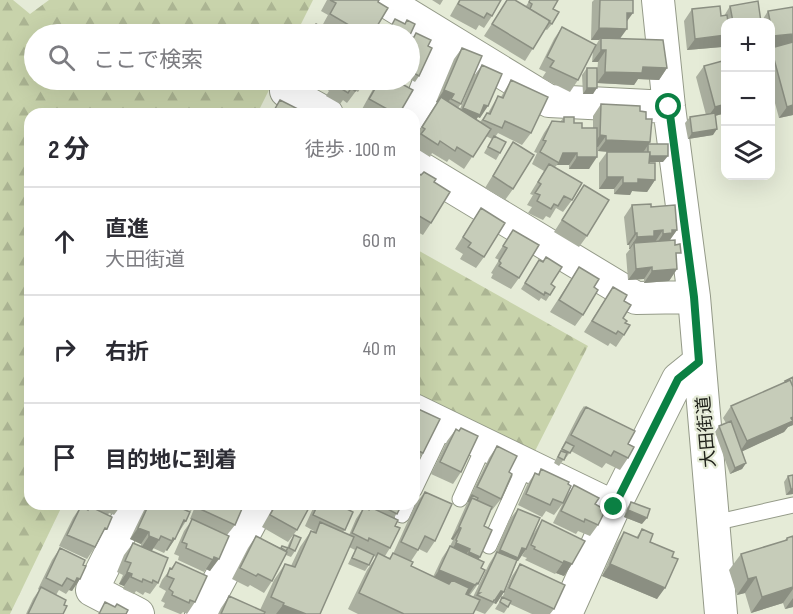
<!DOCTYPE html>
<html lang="ja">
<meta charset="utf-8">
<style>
body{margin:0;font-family:"Sofia Sans Condensed","Noto Sans JP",sans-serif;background:#f7f7f7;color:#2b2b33}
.controls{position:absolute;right:18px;top:18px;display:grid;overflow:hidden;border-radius:12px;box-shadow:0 6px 24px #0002}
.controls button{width:54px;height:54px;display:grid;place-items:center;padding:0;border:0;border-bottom:2px solid #e1e1e2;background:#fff;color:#2b2b33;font:30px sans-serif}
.stop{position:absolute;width:18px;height:18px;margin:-14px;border:4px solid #0b8043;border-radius:50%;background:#fff}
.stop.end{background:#0b8043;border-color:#fff;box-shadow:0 2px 6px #0008}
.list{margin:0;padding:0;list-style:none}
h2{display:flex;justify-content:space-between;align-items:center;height:78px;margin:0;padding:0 24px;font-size:26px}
h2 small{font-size:20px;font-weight:400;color:#7c7c81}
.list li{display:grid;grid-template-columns:39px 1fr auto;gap:18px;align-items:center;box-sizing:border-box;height:108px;padding:0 24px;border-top:2px solid #e1e1e2}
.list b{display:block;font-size:22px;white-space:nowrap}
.list p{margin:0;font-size:20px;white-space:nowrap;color:#7c7c81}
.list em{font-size:20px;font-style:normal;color:#7c7c81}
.icon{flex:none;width:33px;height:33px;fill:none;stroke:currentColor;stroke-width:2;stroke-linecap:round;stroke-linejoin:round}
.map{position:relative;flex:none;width:793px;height:614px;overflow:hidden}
.search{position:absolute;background:#fff;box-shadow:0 6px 24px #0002;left:24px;top:24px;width:396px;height:66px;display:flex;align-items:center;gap:15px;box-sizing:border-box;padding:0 21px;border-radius:33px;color:#7c7c81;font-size:22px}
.panel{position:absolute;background:#fff;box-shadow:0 6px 24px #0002;left:24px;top:108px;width:396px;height:402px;border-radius:18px}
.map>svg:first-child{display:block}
</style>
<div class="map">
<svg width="793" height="614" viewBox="0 0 793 614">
<defs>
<pattern id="forest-firs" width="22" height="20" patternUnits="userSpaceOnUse" patternTransform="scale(1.5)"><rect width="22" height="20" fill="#c8d3ab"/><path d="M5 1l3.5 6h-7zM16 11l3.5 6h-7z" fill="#acb593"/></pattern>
</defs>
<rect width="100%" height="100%" fill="#e5ebd7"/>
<path fill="url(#forest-firs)" d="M0,0H13L30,14L49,0H313L296,34H34V80H274L257,114H30V504H63L10,614H0Z
M414,248L588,346L533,455L414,399Z"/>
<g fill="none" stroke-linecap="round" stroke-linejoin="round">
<g stroke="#949a88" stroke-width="17">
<path id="service" d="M414,490L445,425
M460,499L485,444
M402,515L407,504
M714,523L793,505
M489,546L526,464"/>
</g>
<g stroke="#949a88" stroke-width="34">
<path id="minor" d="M384,0L549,101L669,107
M658,0L669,107L694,297L721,614
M286,91L327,114
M413,114L422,100L446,38
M414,164L636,298L694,297
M414,410L608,504
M135,504L92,590L138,614
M201,614L260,504
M566,614L614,507L678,379L699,362"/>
</g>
<use href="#service" stroke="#fff" stroke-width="15"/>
<use href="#minor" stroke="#fff" stroke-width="32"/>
</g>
<path fill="#aaaf9f" d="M327,0H379L378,2L376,28L371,34H337L322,26L328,15L321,11Z
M432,0H443L440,5Z
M459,0H501L492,16L484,28L479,25L476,30L450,16Z
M507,0L526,6L530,0H558L553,9L552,24L547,30L545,29L525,61L484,36Z
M594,0H633L627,21L620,38L667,68L659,80L638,79L634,85L597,83L593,94H583L582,75L587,68L597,74L598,62H592L593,51L578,80L570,92L542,78L546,72L539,69L554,39L562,27L596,45L599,40H591L592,2Z
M730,6L761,22L768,11L793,115L779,118L772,92L771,94V49L775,47H771V22H726V41L722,47L687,50L684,21L692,9L721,16H724Z
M416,33L428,46L419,76L415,82L410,79V42Z
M462,48L461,104L458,108L460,109L473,77L482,65L480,118L478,117L476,119L480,122L487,113H488L498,96L501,97L511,80L531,133L522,145L498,133L495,137L500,153L496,160L484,153L492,139L486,136L464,169L449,159L447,162L432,153L430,157L414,147V144L416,140L414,139V138L437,102H436L454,59Z
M726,60V113L715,116L713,135L688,139L685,123L690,117L706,115L696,77L704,66Z
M330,80H372L366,88L362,86L358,92L356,91L347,103L343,100L340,104L326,96L329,91L325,88Z
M378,80H402L400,83L399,114H367L361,111Z
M601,104L640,111L646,119L650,142L649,144L663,162H649L655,180L647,192L632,191L630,195L614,194V189H599V163L607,152L598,151V147H597L589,169H569V165H557L555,167L572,200L563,212L556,208L550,218L546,216L543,220L528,213L532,207L527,205L533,195L530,194L544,171L532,164L537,153L534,152L544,133L552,121L560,122L564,117L582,128H593V116Z
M513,142V189L505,200L485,188Z
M414,171L434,182L431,223L423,235L414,230Z
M584,185L587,236L579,247L554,232Z
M632,205L651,207L677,230L670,240L676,259L677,269L669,281L644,283V279L628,280L626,254L630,249H629V245H627L624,217Z
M481,208L484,257L476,268L460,259L463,254L455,249Z
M513,230L519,278L511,289L491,278L493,274L491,273L499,260L495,258Z
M539,260L551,284L555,287L546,301L541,298L539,301L521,289Z
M579,267L594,287L583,315L575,326L550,312Z
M613,287L624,301L623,318L625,323L624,335L616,347L610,343L608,346L584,332Z
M793,377V425L788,427L784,432L742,451L746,463L742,469L730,474L715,432L719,426L726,423L723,418L731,406L783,383L785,381Z
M584,406L628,444V458L620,470L606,463L602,468L571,451L565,459H564L559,466L554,463L580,412Z
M416,408L423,453L415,465L414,464V410Z
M461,428V472L453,484L431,474L447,441L456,429L458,431Z
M497,446L509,472L501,499L492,510H491L484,526L480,557L479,559L481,568L478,584L470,595H468L473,597L489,564L494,556L509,520L518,509L534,533L542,520L572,564L564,576L556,573L555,574L525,560L527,558L522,556L525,551L518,561H517L504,592L496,604L494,603L485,614L475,610L473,614H358L348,609L367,570L376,557L374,556L369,565L365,571L348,564L355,550L349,547L320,614H218L221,608L229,596L260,610L274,580L285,564L291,566L300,547L311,531L313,532L314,531L305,526L315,504H343L347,509L345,530L343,532L349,535L356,519L366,504H402L394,518L395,526L390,548L385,556L389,558L393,554L416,503L425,492L435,541L427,553L419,549L411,561V566L433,577L442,558L450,546L453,540L451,539L468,501L489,458Z
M541,469L568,484L563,503L554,515L546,511L542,517L518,505L527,485L535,473L538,474Z
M788,476L793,494L786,495L784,482Z
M574,485L595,504L601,511L598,525L590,536L578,531L576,534L553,523L566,497Z
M631,502L642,524L624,517L627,508Z
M92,504H122L114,515L109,513L108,515L99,540L95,547L87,559L59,546L73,518L81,506L87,509L89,506L98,510L99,508Z
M147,504H171L186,521L167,551L166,550L164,553L153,548L151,551L158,583L150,594L145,592L143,595L136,591L134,594L123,589L124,586L119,584L123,575L117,572L124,555L133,543L141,547V544L130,539Z
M176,504H196L191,511Z
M196,504H244L235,525L227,535L210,571L206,569L204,572L178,560L179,556L174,554L184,531L192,520L190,519Z
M275,504H311L297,530L288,542L262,527Z
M642,529L650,542L672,557L657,599L602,576L616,544L624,532L636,538Z
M294,535L295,551L291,557L286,555L272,581L264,593L250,585L248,587L232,579L248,548L256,536L281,548L282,546L287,548L290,541Z
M793,536V607L785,609L783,603L751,613L745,593L737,595L729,570L741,554L784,541L787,538Z
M60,548L85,560L72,591L69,590L66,594L59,590L56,595L64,605L63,614H26L33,599L39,590L38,589L52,560Z
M176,562L195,602L187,614L183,612L181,614H180L163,607L165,603L161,601L166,591L159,587L162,580Z
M520,564L554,609L550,614H532L510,604L504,613L495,609L502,598L512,576Z"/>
<path fill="#8b8f82" d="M627,13H633L625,24Z
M599,28L627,29L619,40L601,38L599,40H591Z
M793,34V45L771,47V40L773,36Z
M726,35V41L722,47L687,50L695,39Z
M601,50H606L598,62H592Z
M643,67L667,68L659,80L638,79L634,85L597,83L605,72Z
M587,88H597L593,94H583Z
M444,90L454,94L445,106L436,102Z
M726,104V113L707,118L715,107Z
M484,105L488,106L480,118L478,117L472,126L455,119L463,108Z
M793,105V115L779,118L787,107Z
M717,129L713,135L688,139L692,133Z
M600,135L606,136L598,147H592Z
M606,140L650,142L642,154L598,151Z
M563,153H577L569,165H557Z
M648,156H668L663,162H644Z
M577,157H597L589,169H569Z
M607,177H623L614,189H599Z
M638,179L655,180L647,192L632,191L630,195L614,194L623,183Z
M663,230L655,242L634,243L630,249H629L637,237L654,231Z
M672,230H677L669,241L655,246L663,234Z
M635,233H637L629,245H627Z
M652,267L644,279L628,280L636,269Z
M677,269L669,281L644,283L652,271Z
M793,417V425L788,427L784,432L739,453L747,441Z
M746,463L742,469L730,474L735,468Z
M791,489H793V494L786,495Z
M628,510L647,518L642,524L624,517Z
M459,527L461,528L453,540L451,539Z
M138,528L149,532L141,544L130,539Z
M149,536L159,540L151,552L141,548Z
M173,538L175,539L167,551L166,550Z
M456,543L470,549L461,561L448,555Z
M522,548L526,549L518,561L494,558L500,550Z
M469,552L480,557L472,569L460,564Z
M214,557L219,559L210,571L206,569Z
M564,561L572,564L564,576L556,573Z
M610,564L665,588L657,599L602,576Z
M439,570L475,585L467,597L452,580L446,588L431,582Z
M127,572L132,574L124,586L119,584Z
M756,577L745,593L737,595L748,579Z
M77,578L80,579L72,591L69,590Z
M793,587V589L783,603L751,613L762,597Z
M501,591L504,592L496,604L494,603Z
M793,598V607L785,609Z
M283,605L306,614H276Z"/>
<path fill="#c6ccb9" stroke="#8b8f82" stroke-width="1.5" d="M330,0H379L378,2L388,8L376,28L373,26L368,34H364L330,14L336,3Z
M460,0H501L492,16L487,13L484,18L458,4Z
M507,0H515L550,21L533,49L492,24Z
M530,0H558L553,9L559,12L552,24L549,22L550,21L530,9L532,4L529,2Z
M600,0H633V13H627V29L599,28Z
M758,1L761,22H733L730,6Z
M720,6L721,16L727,15L728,22H726V35L695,39L692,9Z
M793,7V34L773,36L768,11Z
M395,19L405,24L407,20L415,24L410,35L387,34Z
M316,24L334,34H310Z
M562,27L596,45L578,80L550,67L554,61L547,57Z
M416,33L431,40L428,46L432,48L419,76L410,71V45Z
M601,38L663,40L667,68L643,67L642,73L605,72L606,50H601Z
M793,42V105L787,107L771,48Z
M462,48L482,56L461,104L451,99L454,94L444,90Z
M726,60V104L715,107L704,66Z
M482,65L502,74L488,106L484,105L480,115L463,108Z
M587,68H597V88H587Z
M337,80H363L355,91L351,88L348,93L334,84Z
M380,80H402L400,83L413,90L399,114H396L369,99Z
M511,80L548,97L531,133L505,121L502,128L483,120L487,113L490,114L498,96L503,98Z
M441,97L491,129L473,157L457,147L455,151L440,141L438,145L421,134L425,129L422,127Z
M280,100L300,110L298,114H272Z
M601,104L640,106V111L646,112V119H652L650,142L606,140V136L600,135Z
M715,113L717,129L692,133L690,117Z
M564,117H574V123H582V128H597V157H577V153H563L559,163L540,152L546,141L543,140L552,121L564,122Z
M494,136L506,142L500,153L488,147Z
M513,142L534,155L513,189L493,176Z
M648,144H668V156H650V152H648Z
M607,152H650L649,163H655V180L638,179V183H623V177H607Z
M549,164L582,183L572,200L564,196L558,206L554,204L551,209L537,201L540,195L535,193L541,184L538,182Z
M414,171L421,175L424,172L436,179L434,182L450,192L431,223L414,213Z
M584,185L609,200L587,236L562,220Z
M651,204V207L675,205L677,230H672V233L663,234V230L654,231V236L637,237V233H635L632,205Z
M481,208L505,223L484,257L468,247L471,243L463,237Z
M513,230L539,245L519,278L499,266L501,263L499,261L507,248L503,246Z
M675,240V245L680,244L681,253H676L677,269L652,271V267L636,269L634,243Z
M546,257L562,267L551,284L555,287L550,295L545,292L544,295L525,283L539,260L543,262Z
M579,267L599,279L594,287L598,290L583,315L559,300Z
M613,287L627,295L624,301L631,305L623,318L627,321L625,323L630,325L624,335L618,331L616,334L592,321Z
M793,377V387L790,380L786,382L785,381Z
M790,380L793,387V417L791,418L793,421L747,441L731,406Z
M586,407L635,431L628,444L634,447L628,458L614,451L611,456L571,435Z
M416,408L440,419L423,453L414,449V412Z
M731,421L746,463L735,468L719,426Z
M461,428L478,436L461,472L440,462L456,429L459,431Z
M566,442L574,446L570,453L562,449Z
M497,446L517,456L509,472L512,474L501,499L477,487Z
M561,451L567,453L564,460L558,457Z
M541,469L569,482L568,484L571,486L563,503L553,499L550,505L526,494L535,473L539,475Z
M793,475V489H791L788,476Z
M574,485L599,498L595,504L602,508L601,511L604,513L598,525L585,519L584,522L561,511Z
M425,492L452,504L435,541L425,536L418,550L401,542Z
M472,495L478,498L477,500L472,498L468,502Z
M472,498L492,507L484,526L492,530L480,557L469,552L470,549L456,543L457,541L456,540L461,528L459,527Z
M631,502L650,509L647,518L628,510Z
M149,504H171L190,512L186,521L184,520L175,539L173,538L172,541L161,536L159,540L149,536V532L138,528Z
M199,504H244L235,525L198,508Z
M276,504H311L297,530L270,515Z
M318,504H343L348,506L347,509L353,512L345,530L313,515Z
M378,504H402L397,514Z
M81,506L88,510L89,506L112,517L107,529L105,528L95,547L67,535Z
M364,507L369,510L370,507L398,520L395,526L400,528L390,548L369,538L368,541L352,533Z
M518,509L540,518L526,549L522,548L518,558L500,550Z
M192,519L229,536L219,559L214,557L213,560L186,548L187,544L182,542Z
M542,520L585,541L572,564L564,561L563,563L534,549L535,547L531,545Z
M320,522L354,537L320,614H306L283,605L284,603L271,597L285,564L295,567L311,531L316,533Z
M642,529L653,534L650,542L674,552L672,557L678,559L665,588L610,564L624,532L638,538Z
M294,535L301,538L295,551L289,548Z
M256,536L287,552L272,581L258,574L256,576L240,568Z
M793,536V587L762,597L756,577L748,579L741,554L787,540V538Z
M133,543L168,558L158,583L153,580L152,583L143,579L142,582L131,577L132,574L127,572L131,563L125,561Z
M282,546L288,548L286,551L281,548Z
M450,546L484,562L481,568L485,570L478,584L477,583L475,585L439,570Z
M357,547L374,555L369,565L352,558Z
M60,548L85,560L83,565L86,566L80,579L77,578L75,582L67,578L62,586L46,578Z
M497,552L517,560L504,592L501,591L495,600H494L493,602L477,595L480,593H478Z
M378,553L390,559L393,553L413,562L411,566L449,584L452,580L469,588L466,594L480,600L473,614H404L359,593Z
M176,562L207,576L195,602L190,600L189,603L172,595L173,592L169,589L174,579L167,576L170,568L172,569Z
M520,564L565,585L554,609L509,588Z
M41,587L66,600L64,605L67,606L63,614H28Z
M229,596L265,612L264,614H221Z
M502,597L511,601L508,607L500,602Z
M105,602L115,607L117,604L128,610L126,614H99Z"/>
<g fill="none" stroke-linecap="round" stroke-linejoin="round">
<path stroke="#0b8043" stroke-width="8" d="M614,507L678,379L699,362L694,297L669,107"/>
</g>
<g text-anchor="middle" stroke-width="4.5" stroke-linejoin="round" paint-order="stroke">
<g font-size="18" fill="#20221b" stroke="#e5ebd7">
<text transform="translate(706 432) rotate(-95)" y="6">大田街道</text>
</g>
</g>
</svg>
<div class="controls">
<button>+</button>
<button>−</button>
<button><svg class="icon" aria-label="layers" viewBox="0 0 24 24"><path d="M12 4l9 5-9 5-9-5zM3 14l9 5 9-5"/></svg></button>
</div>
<div class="stop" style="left:669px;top:107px"></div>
<div class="stop end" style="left:614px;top:507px"></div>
<div class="search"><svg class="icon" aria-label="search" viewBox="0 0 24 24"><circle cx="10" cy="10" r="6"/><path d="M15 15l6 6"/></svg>ここで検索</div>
<section class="panel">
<h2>2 分<small>徒歩 · 100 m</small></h2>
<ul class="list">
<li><svg class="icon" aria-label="ahead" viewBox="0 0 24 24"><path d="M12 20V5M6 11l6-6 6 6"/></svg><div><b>直進</b><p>大田街道</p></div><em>60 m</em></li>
<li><svg class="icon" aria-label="right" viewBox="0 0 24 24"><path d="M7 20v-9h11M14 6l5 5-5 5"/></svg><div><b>右折</b></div><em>40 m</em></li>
<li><svg class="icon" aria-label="arrive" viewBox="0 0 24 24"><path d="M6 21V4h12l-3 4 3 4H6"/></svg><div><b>目的地に到着</b></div></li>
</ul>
</section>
</div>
